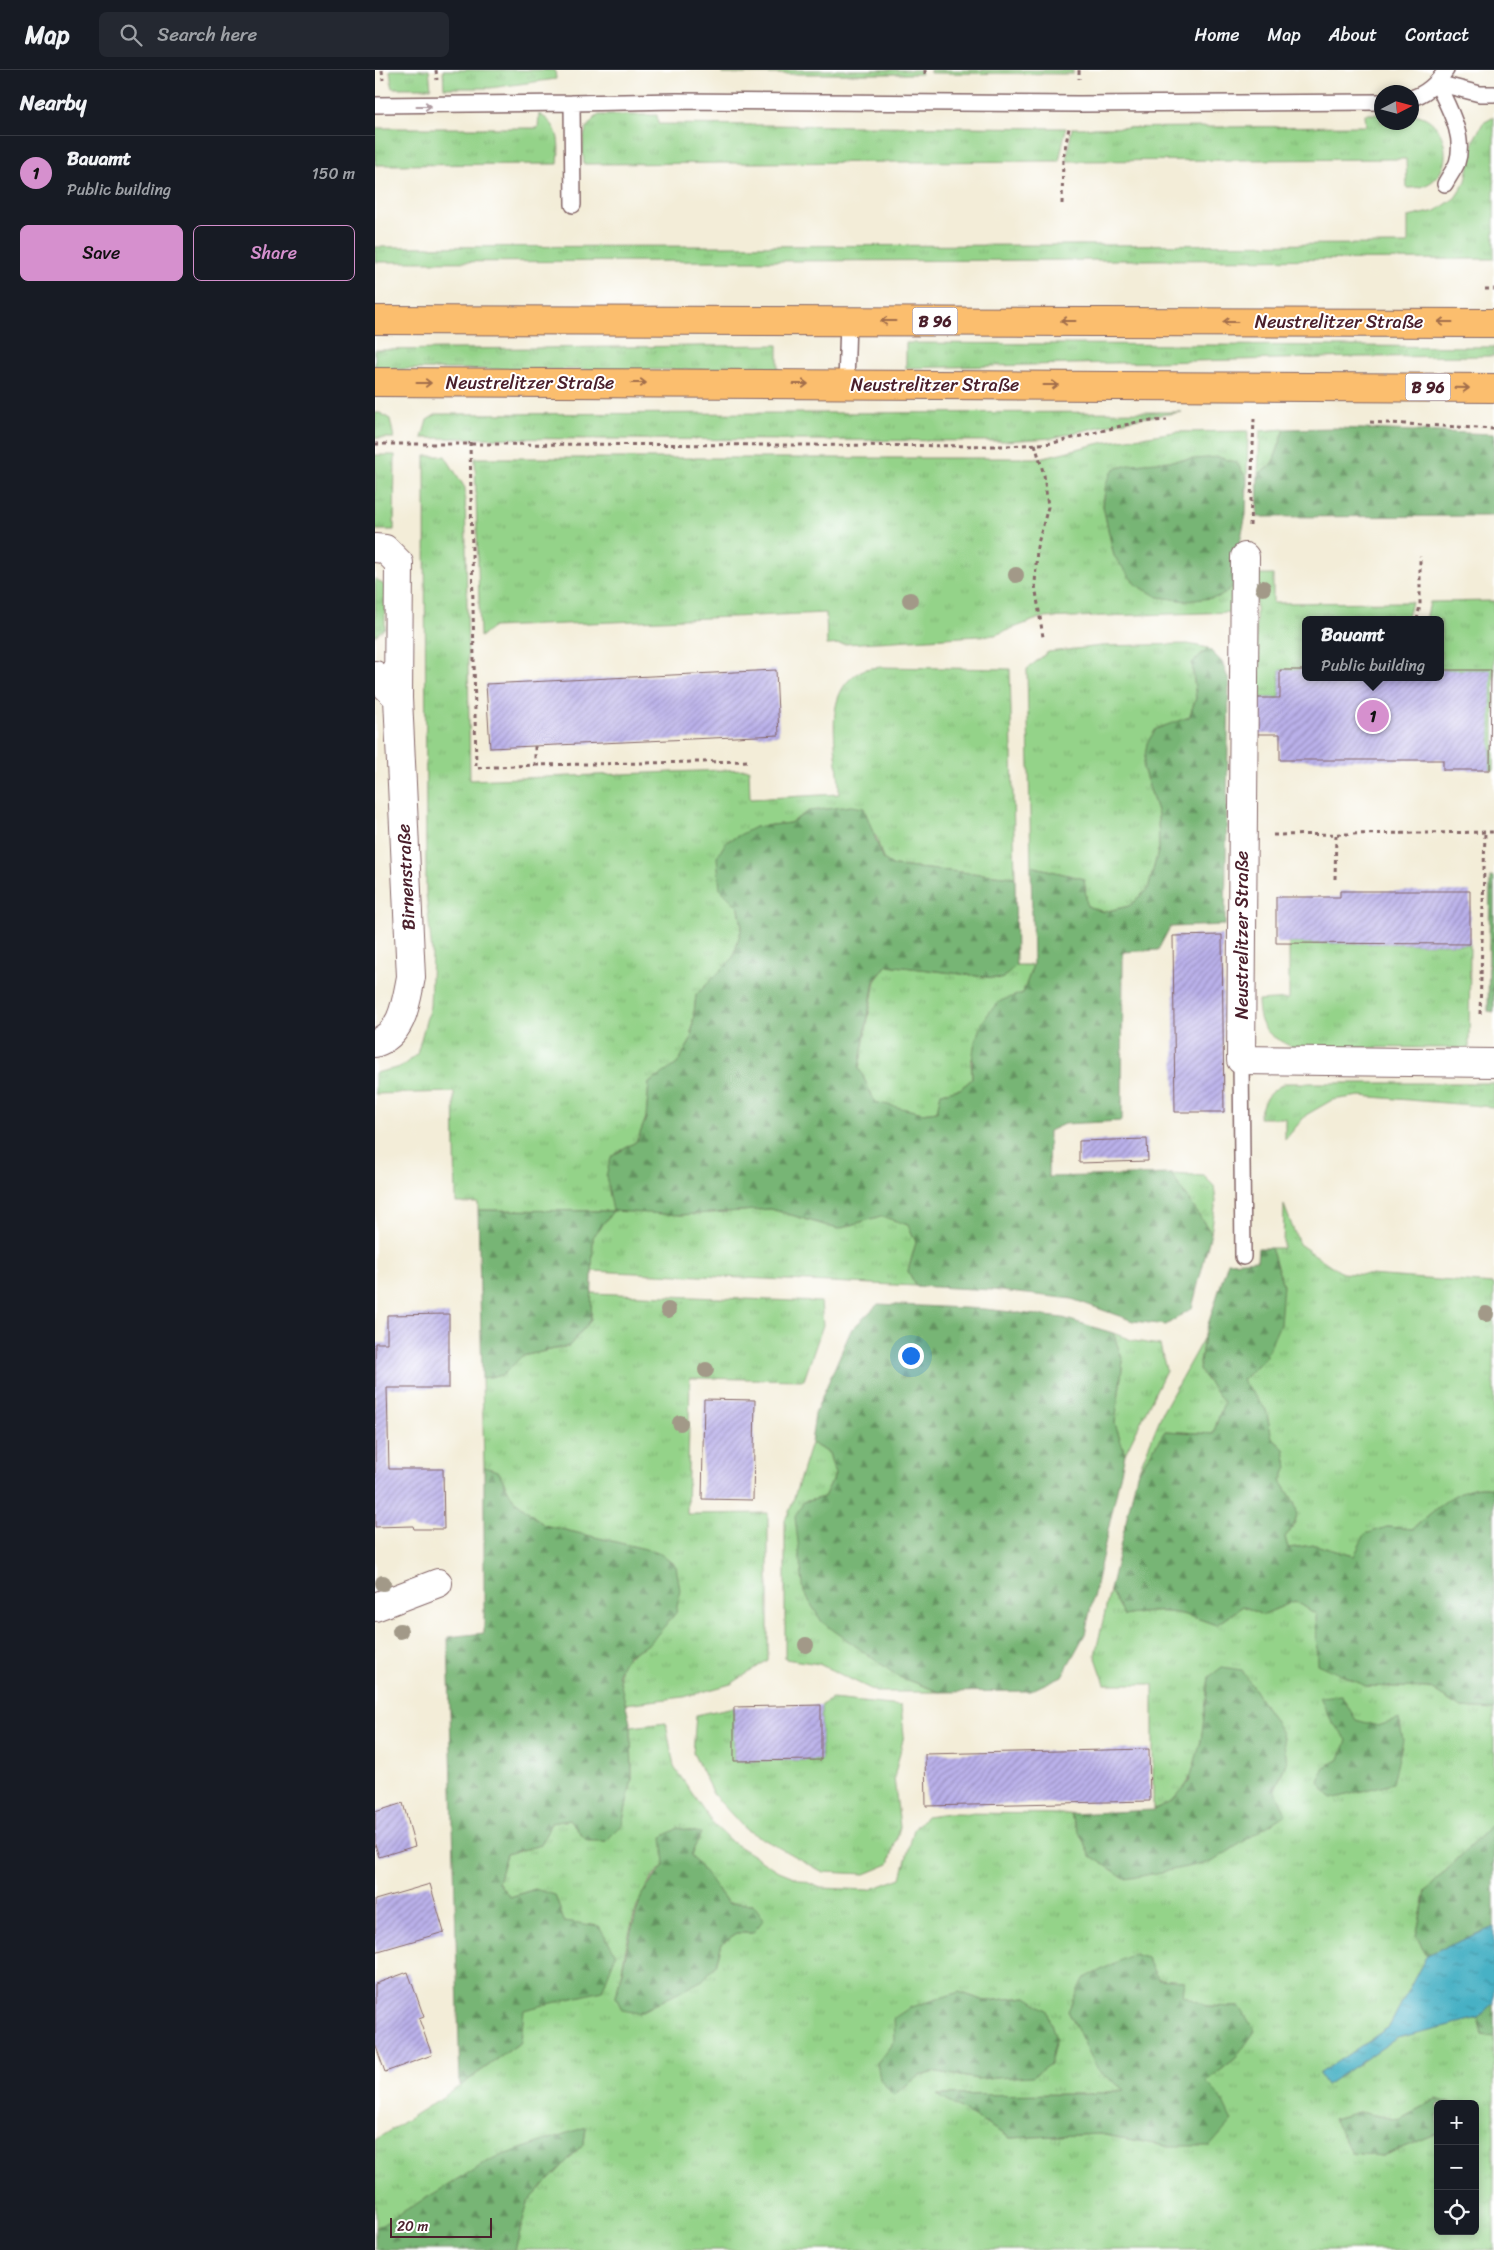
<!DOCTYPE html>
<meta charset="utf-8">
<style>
body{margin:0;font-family:Sriracha,sans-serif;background:#242831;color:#f1f3f6}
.controls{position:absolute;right:15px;bottom:15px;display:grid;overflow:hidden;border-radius:8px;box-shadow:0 2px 8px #0003}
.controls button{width:45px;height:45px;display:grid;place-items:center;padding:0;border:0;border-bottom:1px solid #363941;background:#171b24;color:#f1f3f6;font:25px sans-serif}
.compass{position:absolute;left:999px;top:15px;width:45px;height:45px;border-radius:50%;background:#171b24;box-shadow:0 2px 8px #0003;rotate:84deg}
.scale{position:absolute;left:15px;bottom:12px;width:102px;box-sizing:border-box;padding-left:5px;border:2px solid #4a1f2b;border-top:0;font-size:14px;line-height:18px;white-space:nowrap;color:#4a1f2b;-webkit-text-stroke:4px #fff;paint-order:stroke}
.you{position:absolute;left:535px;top:1285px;width:18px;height:18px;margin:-12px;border:4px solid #fff;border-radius:50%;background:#1a73e8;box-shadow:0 0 0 8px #1a73e833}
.badge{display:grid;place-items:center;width:32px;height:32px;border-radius:50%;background:#d690ce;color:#111;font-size:16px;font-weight:700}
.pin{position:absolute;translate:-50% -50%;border:2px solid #fff;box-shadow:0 1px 5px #0006}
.popup{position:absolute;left:927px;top:546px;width:142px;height:65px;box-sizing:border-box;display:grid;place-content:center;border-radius:8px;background:#171b24;filter:drop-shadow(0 1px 4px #0005);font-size:16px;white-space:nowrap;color:#9ea1a6}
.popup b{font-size:19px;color:#f1f3f6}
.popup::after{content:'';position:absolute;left:50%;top:100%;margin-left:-10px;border:10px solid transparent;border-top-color:#171b24}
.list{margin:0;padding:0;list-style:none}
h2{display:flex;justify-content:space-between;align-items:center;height:65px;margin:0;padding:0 20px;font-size:21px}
h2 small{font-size:16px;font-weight:400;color:#9ea1a6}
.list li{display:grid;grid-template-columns:32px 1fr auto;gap:15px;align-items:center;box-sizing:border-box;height:75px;padding:0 20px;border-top:1px solid #363941}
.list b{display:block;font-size:19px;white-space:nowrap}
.list p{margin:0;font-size:16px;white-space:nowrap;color:#9ea1a6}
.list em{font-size:16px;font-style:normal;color:#9ea1a6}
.actions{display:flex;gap:10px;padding:15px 20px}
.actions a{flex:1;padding:11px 0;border:1px solid #d690ce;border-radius:8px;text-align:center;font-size:18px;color:#d690ce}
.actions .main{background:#d690ce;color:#111}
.icon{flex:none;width:28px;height:28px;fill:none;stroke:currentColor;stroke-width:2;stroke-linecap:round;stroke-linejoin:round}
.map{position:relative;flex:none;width:1119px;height:2180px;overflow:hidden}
header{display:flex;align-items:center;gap:30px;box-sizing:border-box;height:70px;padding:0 25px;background:#171b24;border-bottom:1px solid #363941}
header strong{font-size:24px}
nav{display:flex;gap:28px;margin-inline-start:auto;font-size:18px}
.search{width:350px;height:45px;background:#242831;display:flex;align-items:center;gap:12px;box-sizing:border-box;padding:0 18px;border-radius:8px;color:#9ea1a6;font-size:19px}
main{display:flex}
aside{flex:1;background:#171b24}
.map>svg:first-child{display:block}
</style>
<header>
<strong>Map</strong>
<div class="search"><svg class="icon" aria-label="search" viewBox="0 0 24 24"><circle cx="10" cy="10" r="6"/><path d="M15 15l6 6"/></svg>Search here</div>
<nav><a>Home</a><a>Map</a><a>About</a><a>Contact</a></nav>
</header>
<main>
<aside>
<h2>Nearby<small></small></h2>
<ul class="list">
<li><span class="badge">1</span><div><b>Bauamt</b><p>Public building</p></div><em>150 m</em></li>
</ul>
<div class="actions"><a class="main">Save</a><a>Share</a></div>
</aside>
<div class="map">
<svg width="1119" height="2180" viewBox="0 0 1119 2180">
<defs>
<pattern id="grass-tufts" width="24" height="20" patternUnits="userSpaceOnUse" patternTransform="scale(1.25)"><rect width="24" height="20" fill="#94d389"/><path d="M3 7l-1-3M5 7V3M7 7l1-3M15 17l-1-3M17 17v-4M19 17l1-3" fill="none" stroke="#81b576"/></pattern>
<pattern id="forest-firs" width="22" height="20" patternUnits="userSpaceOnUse" patternTransform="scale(1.25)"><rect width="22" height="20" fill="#77b575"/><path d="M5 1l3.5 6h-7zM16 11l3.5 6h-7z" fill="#649360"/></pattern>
<pattern id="water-ripples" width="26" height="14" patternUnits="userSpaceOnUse" patternTransform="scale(1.25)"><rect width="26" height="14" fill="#46b1c5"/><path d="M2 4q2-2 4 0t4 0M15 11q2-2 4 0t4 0" fill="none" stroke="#3c8fa0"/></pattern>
<pattern id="building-hatch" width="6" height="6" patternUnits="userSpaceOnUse" patternTransform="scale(1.25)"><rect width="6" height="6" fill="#bab1ea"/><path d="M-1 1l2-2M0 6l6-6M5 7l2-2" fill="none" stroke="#998fbe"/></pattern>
</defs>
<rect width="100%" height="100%" fill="#fff"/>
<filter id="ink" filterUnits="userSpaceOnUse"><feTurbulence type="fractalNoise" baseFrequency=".02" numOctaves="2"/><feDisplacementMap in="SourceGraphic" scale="10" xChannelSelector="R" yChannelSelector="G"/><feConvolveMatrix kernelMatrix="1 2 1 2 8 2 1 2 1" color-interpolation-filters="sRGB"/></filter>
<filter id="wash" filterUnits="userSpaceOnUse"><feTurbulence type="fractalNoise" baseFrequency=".0096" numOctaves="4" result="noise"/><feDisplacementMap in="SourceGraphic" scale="20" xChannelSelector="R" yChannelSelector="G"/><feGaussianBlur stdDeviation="1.12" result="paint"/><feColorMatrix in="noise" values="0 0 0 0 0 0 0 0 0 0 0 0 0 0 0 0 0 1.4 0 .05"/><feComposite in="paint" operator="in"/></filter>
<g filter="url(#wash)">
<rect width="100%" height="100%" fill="#f3edd8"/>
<path fill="url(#grass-tufts)" stroke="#6f795a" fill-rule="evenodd" d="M15,0H54L56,18H17Z
M68,0H180L181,9L115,18H69Z
M346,0H546V4H347Z
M555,0H698V4L555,3Z
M164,44C185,55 185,72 183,94L0,95V58H163Z
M990,44H1006V52H1036L1037,44C1073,46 1084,104 1048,116C1043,118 1037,118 1032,118L1031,89L691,91L697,58L991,56Z
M224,45H282L283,54L691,58L684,91L209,94C207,74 206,57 224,45Z
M1119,47V189L0,192V177L1033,174V147L1061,141L1080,128L1091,111L1099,69L1108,53Z
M531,273L1119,277V286L985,287L531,298Z
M403,275V300L0,299V280Z
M807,342L758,349L677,368L629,371L47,368L52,350L62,344Z
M0,343H5L15,349L19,368H0Z
M910,359L897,395L883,404L885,361Z
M873,361L872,409L861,392L731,413L728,436L739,486L861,514V542L665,548L620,565L452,575L451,543L118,557L105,567L100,388H665L726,373L800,362Z
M0,385H20L19,460H0Z
M50,386H70L90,418L95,710L374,699L375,729L464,724C465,685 443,624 486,601C491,598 499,598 505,597L635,599L640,807L519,796L508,789L501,766L434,741L415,753L380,757L345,819L364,838L367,857L358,888L321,925L316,970L302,995L274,1013L271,1048L262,1071L236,1087L305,1145L396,1139L463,1159L506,1146L533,1155L541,1172L533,1201L541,1216L217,1201L218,1167L238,1141L103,1140V1133H81L79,1022L0,1024V1003L26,997L42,984L55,936L57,882L51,824Z
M881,505H898V533L1037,532L1032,550H930V600H905V628H881Z
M0,508L10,516V558L0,566Z
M1119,531V700H1115V600H1066V550H1051L1055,532Z
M813,574L833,578L817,593L821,628L814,648L781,659L768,698L783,744L784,778L773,819L754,836L728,842L712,836L709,809L656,796L652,599L673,582L727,576Z
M914,873L1095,874L1094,978L917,977C893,965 884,960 883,931L914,929Z
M512,895L627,909L641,895H658L648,923L624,932L596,991L597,1009L585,1019L566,1023L562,1041L548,1043L500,1033L484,998L500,911Z
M910,1013H1119V1037L985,1026L957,1030L931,1045L910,1070V1048H884C888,1028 893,1023 910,1013Z
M796,1104L829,1106L839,1116L841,1131L836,1163Z
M909,1135L924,1174L967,1203L1119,1214V1418C1086,1411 1061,1439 1038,1459L1012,1457L979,1486L940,1475L913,1478L910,1467C931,1443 920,1434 906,1411L912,1397L909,1379L897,1368L891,1340L867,1310L890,1288L908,1215L896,1178H908Z
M216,1223L446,1232L448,1255L429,1310L315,1308L312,1444L393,1443V1590L356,1614L309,1627L250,1634C241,1596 240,1592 275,1573L282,1482L169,1455L138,1429L123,1401L109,1397L107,1308L128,1305L147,1286L194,1276L216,1250Z
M738,1263L759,1271L785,1275L791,1300L750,1384L740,1353L748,1291Z
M829,1267L824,1300L849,1332L838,1364L790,1361L762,1404L788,1341Z
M436,1373L454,1383L460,1404L449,1427L428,1432L524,1607L565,1622H502L444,1594L410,1589V1450L416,1437Z
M735,1520L749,1546C789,1538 803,1541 841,1555L868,1536L887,1545L920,1531L941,1544L991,1616L1054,1618L1086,1638L1119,1640V1752L1051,1821L1041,1866L1052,1885L1014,1957L944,2004L951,2015L1022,1968L1103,1948L1107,1965L1119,1967V2180H140L153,2132L209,2073L211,2057L0,2158V2070L85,2016L146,1972L148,1940L189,1851L160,1819L135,1827L123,1812L131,1784L166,1775L175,1753L194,1750L212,1770L231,1771L247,1755L257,1709L256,1657L291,1653L299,1697L339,1755L358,1773L404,1801L446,1818L494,1820L526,1808L539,1759L551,1746L574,1743L695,1744L716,1786L900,1719L912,1691L834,1607C829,1642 828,1705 799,1730C793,1734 784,1737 778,1739V1614H730L720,1585ZM325,1763L316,1785L353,1833L378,1834V1863H362L347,1873L341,1895L241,1927C249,1895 253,1854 267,1825C279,1799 305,1781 325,1763ZM772,1888L782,1909L809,1911L808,1925L831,1936L865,1937L861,1988L831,2012L845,2026L791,2076L725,2064L635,2068L563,2025L715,2024L751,2020L711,1974L693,1941ZM584,1922L610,1931L652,1927L603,2009L562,2002L544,2006L518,2025L502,1994L520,1970ZM1062,2029L1076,2034H1100V2161H1063V2063L1007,2086L977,2083L958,2049L984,2042L1024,2050Z
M457,1629L526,1636L529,1665L519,1708L525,1757L514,1794L490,1804L448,1802L370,1759L338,1724L318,1683L321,1645L359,1637V1691L446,1690V1635Z"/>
<path fill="url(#forest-firs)" stroke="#606a50" d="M961,358L1119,364V446L882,447L883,404L897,395L910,359Z
M843,387L861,392L872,409L871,445L862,486L861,514L845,527L811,531L783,527L760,514L739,486L728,436L731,413L739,399L757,394Z
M833,578L847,592L854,611L850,855L795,857L783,880L748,882L747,1051L689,1054L674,1061L673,1107L796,1104L836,1163L817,1238L791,1255L758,1251L697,1229L617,1220L541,1216L533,1201L541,1172L533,1155L506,1146L463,1159L396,1139L305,1145L238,1141L218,1167L216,1250L194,1276L147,1286L128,1305L107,1308L103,1140L238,1141L231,1106L236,1087L262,1071L271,1048L274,1013L302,994L316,970L321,925L358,888L367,857L364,838L345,819L342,787L351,772L380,757L415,753L434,741L476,736L489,738L508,789L519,796L640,807L641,895L627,909L512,895L499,911L484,998L500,1032L548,1043L562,1041L566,1023L585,1019L597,1009C596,981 601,953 623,933C629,928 641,926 648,923L658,895L656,796L709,809L712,836L728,842L754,836L773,819L784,778L783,744L768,698L772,673L781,659L814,647L821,628L817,593Z
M1115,807H1119V942L1113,941Z
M883,1178H896L908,1215L905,1254L890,1288L867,1310L891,1340L897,1368L909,1379L912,1397L906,1411C920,1434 931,1443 910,1467L913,1478L940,1475L979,1486L990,1464L1012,1457L1038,1459C1061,1439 1086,1411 1119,1418V1640L1086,1638L1054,1618L991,1616L942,1594L941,1544L920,1531L887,1545L868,1536L841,1555C803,1541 789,1538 749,1546L735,1520L762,1404L790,1361L838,1364L849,1332L824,1300L829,1267L853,1192L882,1190Z
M503,1234L610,1239L688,1248L738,1263L748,1291L740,1353L750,1384L710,1564L687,1606L655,1621L565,1622L524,1607L447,1552L429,1523L420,1447L428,1432L449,1427L460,1404L454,1383L436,1373L440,1343L476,1260Z
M109,1397L123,1401L138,1429L169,1455L283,1482L301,1496L305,1520L301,1543L275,1573L252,1586L243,1603L256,1657L257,1709L247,1755L231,1771H212L194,1750L176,1753L166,1775L131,1784L123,1812L135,1827L160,1819L180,1825L189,1851L224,1856L241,1884L227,1921L149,1940L146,1972L85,2016L73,1567L109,1563Z
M847,1597L867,1600L907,1663L912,1691L900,1719L911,1744L837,1792L751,1809L716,1786L695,1744L778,1740L798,1730L814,1712L826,1671L834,1607Z
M966,1625L981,1650L1003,1656L1024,1649L1028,1670L1018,1713L957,1729L944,1713L948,1698L965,1689L972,1670L957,1652L945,1627Z
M1119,1752V1857L1052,1885L1041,1866L1051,1821Z
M303,1758L326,1763L316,1785L353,1833L378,1834L389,1849L378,1863H362L347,1873L341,1895L328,1910L264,1943L247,1940L241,1927L256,1861L267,1824L290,1794L287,1767Z
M758,1884L772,1888L783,1909L810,1911L808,1925L831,1936L865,1937L880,1961L861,1988L831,2012L845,2026L857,2051L835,2076H791L725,2064L635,2068L562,2025L715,2024L750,2020L724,2002L693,1941L708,1909Z
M584,1922L610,1931L652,1927L672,1940L681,1969L675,1994L658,2006L603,2009L562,2002L544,2006L518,2025L505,2009L502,1993L520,1970L519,1948L534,1938Z
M1119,1933V1967L1107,1965L1103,1948Z
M1062,2029L1076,2034H1063V2063L1007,2086L977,2083L958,2049L984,2042L1024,2050Z
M211,2057L209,2073L153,2132L140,2180H0V2158L119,2088Z"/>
<path fill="url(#water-ripples)" stroke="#486878" d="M1119,1857V1933L1103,1948L1022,1968L951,2015L944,2004L1014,1957L1052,1885Z"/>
<g id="blocks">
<path fill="url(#building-hatch)" d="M401,600L404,665L115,678L111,614Z
M905,600H930V607H1066V600H1116L1115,700H1068V690H905V664H880L881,628H905Z
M965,821H1095V874L901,873V827H965Z
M847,865L849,1042H800L798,866Z
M772,1069L773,1091L704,1093V1071Z
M74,1244V1318H12L14,1399H68L69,1459H39L38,1456L0,1457V1273H12V1245Z
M329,1329L380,1330L378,1430L327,1429Z
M446,1635V1690L359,1691V1637Z
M774,1679L775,1731L551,1736L550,1684Z
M28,1733L40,1776L4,1787L0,1774V1742Z
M55,1814L69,1862L0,1882V1830Z
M33,1902L49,1947L44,1949L57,1985L10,2002L0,1974V1914Z"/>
</g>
</g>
<g filter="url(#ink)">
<use href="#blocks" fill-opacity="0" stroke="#856768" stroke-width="1"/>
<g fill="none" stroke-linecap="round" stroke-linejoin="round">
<g stroke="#856768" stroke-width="18">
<path id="lane" d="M1062,13C1073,37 1091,66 1082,93C1079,100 1073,108 1070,114
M1062,13L1105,24H1119
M1036,28C1052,24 1063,12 1071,0
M0,35L197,33
M198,135L197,33L302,31L704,34L1006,32
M471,314L473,251
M866,990L868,1187"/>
</g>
<g stroke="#856768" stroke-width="30">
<path id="street" d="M0,478L10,479L24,493L23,628L36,907C31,932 28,964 0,973
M870,487L866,990L1119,993
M0,605L23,628
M0,1537L63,1513"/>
</g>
<g stroke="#856768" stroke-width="30">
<path id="primary" d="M0,250L1119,253
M0,312L1119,318"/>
</g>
<path stroke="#856768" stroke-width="3" stroke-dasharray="4 4" stroke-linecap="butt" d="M7,0L8,10
M61,0L62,10
M550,0V7
M704,0V9
M687,134L688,89L694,58
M1110,219H1119
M995,352L1119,359
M95,372L101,698L160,695V676
M0,374C211,374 421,375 632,376L678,373L762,352L792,350
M660,374L669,405L673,437L662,477L660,515L668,567
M875,456L879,349
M1042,550L1045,535V486
M160,695L376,691
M898,765L1119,762
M960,809L961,764
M1105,944L1110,762"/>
<use href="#lane" stroke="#fff" stroke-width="15"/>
<use href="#street" stroke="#fff" stroke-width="28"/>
<use href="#primary" stroke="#fbbe6e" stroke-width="28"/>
</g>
<g fill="#a29988">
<circle cx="641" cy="505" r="8"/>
<circle cx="888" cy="518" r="8"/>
<circle cx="535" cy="530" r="8"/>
<circle cx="293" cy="1240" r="8"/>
<circle cx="1111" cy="1244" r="8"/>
<circle cx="331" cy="1300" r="8"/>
<circle cx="305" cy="1353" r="8"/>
<circle cx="8" cy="1513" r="8"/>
<circle cx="25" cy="1561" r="8"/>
<circle cx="431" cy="1575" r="8"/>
</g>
<defs><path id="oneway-shaft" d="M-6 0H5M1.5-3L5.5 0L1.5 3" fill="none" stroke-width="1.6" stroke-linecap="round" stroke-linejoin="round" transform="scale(1.25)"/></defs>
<use stroke="#ae9aa0" href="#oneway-shaft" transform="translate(49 36)"/>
<g stroke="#a26e4c">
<use href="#oneway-shaft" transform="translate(513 251) rotate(-180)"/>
<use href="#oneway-shaft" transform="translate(693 251) rotate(-180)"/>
<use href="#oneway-shaft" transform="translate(855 252) rotate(-180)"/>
<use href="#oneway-shaft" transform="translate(1070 252) rotate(-180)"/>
<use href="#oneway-shaft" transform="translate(49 313)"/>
<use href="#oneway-shaft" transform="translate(264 313)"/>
<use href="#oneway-shaft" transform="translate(426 314)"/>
<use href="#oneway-shaft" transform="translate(676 315)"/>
<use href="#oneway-shaft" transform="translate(1087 318) rotate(1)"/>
</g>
</g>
<g text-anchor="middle" stroke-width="4" stroke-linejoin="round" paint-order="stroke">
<g fill="#fff" stroke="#80626b" stroke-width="1">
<rect x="537.5" y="237.5" width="45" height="27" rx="4"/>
<rect x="1030.5" y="303.5" width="45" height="27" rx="4"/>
</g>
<g font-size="16" font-weight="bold" fill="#4a1f2b">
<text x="560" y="257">B 96</text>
<text x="1053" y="323">B 96</text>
</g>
<g font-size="18" fill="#4a1f2b" stroke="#fff">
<text x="964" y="258">Neustrelitzer Straße</text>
<text x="155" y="319">Neustrelitzer Straße</text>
<text x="560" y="321">Neustrelitzer Straße</text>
<text transform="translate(31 807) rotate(-93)" y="6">Birnenstraße</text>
<text transform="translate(867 865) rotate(-90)" y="6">Neustrelitzer Straße</text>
</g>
</g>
</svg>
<div class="controls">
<button>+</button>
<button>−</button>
<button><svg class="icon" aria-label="locate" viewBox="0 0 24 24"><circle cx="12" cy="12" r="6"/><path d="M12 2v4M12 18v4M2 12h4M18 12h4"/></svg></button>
</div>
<svg class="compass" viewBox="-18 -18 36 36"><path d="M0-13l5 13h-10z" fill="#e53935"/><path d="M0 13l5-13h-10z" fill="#9ea1a6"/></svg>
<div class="scale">20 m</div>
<div class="you"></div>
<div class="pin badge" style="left:998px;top:646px">1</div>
<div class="popup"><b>Bauamt</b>Public building</div>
</div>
</main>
